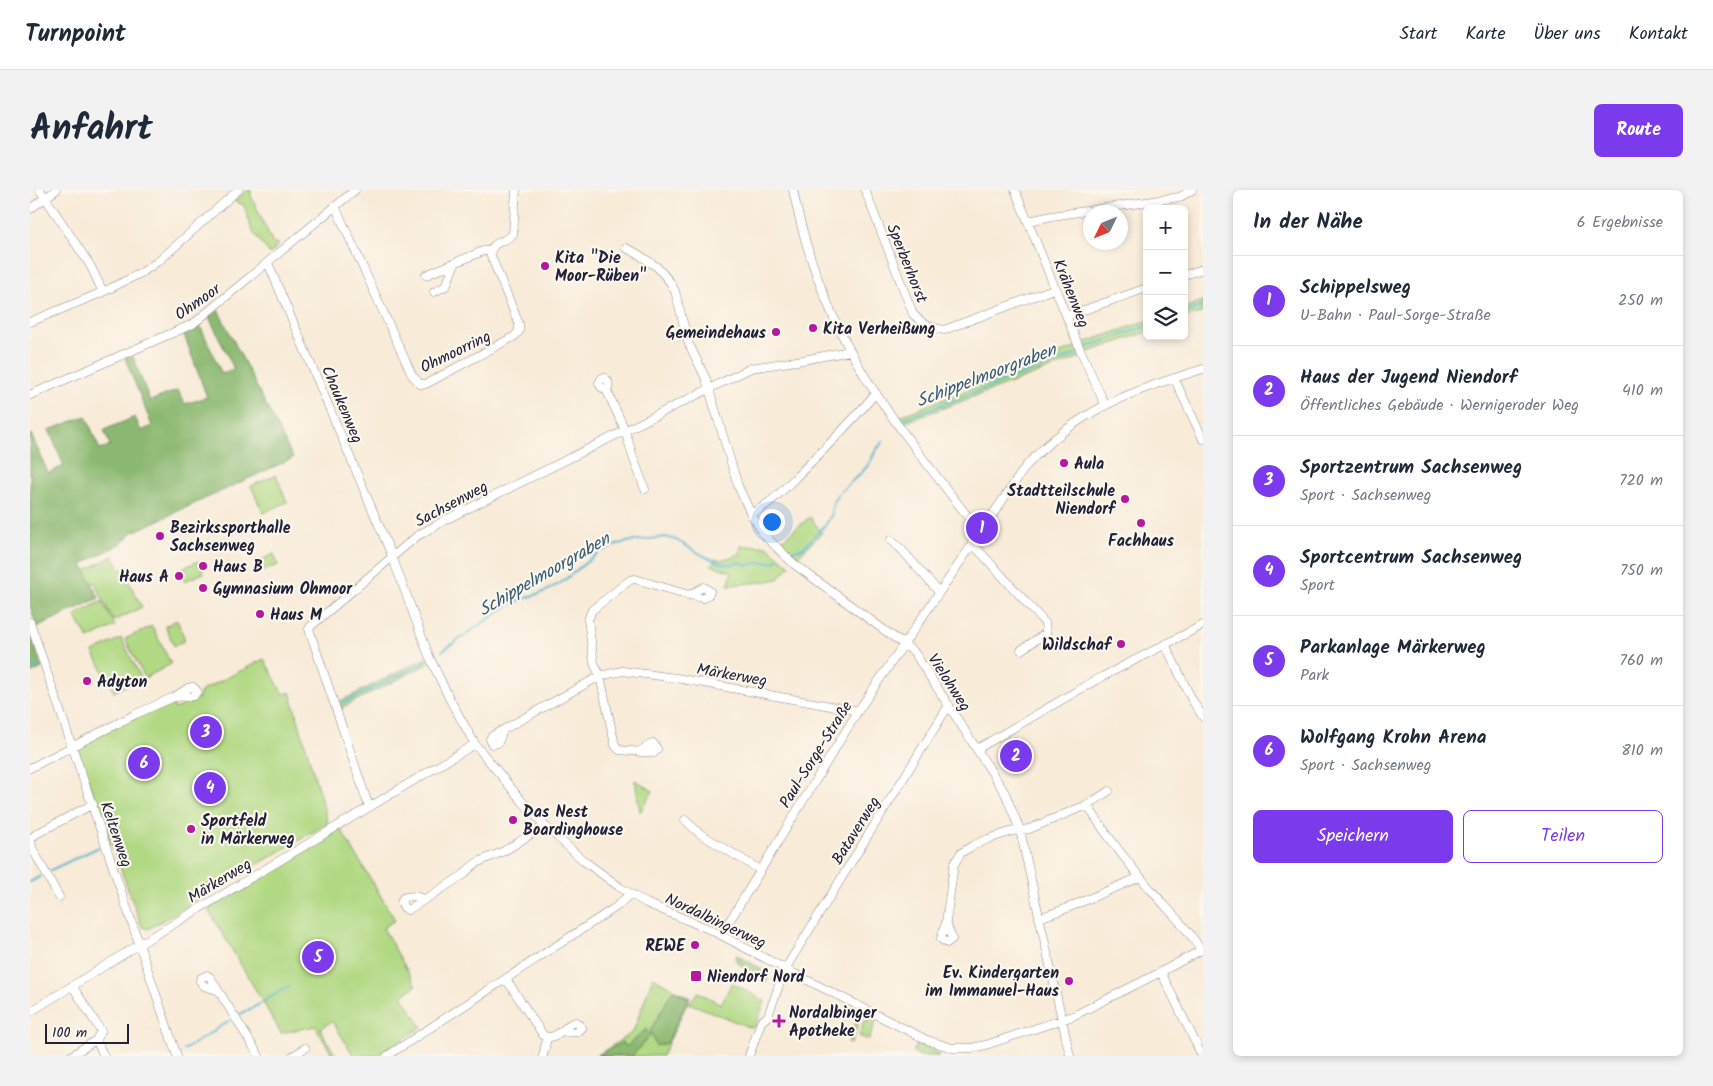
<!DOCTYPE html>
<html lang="de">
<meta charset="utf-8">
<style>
body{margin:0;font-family:Kalam,sans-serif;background:#f2f2f3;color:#1f2937}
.controls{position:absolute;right:15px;top:15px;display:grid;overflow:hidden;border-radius:8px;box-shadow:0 2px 8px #0003}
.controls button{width:45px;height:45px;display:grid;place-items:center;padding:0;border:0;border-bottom:1px solid #e0e1e3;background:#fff;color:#1f2937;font:25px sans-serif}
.compass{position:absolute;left:1053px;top:15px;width:45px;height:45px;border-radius:50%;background:#fff;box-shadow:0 2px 8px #0003;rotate:227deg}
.scale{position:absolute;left:15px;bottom:12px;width:84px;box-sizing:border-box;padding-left:5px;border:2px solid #22223b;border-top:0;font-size:14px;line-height:18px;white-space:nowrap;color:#22223b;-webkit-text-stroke:4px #fbf7ec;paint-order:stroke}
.you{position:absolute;left:741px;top:331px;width:18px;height:18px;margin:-12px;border:4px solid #fff;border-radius:50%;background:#1a73e8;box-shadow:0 0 0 8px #1a73e833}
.badge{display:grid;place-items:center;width:32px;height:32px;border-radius:50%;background:#7c3aed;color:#fff;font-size:16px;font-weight:700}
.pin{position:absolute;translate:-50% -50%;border:2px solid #fff;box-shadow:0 1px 5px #0006}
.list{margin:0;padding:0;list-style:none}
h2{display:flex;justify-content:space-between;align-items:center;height:65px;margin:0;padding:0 20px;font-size:21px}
h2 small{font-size:16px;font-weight:400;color:#747a83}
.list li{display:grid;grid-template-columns:32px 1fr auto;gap:15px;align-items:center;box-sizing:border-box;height:90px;padding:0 20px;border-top:1px solid #e0e1e3}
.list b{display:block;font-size:19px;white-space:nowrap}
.list p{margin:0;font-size:16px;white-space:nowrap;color:#747a83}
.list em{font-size:16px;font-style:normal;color:#747a83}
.actions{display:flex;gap:10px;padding:15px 20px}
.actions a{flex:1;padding:11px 0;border:1px solid #7c3aed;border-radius:8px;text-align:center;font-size:18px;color:#7c3aed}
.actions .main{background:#7c3aed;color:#fff}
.icon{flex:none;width:28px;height:28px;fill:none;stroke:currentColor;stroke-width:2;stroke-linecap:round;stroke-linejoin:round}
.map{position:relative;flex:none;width:1173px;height:866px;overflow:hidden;border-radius:8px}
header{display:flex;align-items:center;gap:30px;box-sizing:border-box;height:70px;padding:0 25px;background:#fff;border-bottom:1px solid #e0e1e3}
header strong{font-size:24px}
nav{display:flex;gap:28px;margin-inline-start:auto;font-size:18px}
.intro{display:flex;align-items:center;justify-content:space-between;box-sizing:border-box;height:120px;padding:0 30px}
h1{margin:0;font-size:35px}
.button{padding:12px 22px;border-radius:8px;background:#7c3aed;color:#fff;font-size:18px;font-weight:700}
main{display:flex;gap:30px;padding:0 30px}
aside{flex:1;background:#fff;border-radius:8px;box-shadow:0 2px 8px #0003}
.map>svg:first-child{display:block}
</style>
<header>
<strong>Turnpoint</strong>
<nav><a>Start</a><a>Karte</a><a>Über uns</a><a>Kontakt</a></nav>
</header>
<div class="intro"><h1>Anfahrt</h1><a class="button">Route</a></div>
<main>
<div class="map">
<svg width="1173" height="866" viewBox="0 0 1173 866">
<rect width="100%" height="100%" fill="#fbf7ec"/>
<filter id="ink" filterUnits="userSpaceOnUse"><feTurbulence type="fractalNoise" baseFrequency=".02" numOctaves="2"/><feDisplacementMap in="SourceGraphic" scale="10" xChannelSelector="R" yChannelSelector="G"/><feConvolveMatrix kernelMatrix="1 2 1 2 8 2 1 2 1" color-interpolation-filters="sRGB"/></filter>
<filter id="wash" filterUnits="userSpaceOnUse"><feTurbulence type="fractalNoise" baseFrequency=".0096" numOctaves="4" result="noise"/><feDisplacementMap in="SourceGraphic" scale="20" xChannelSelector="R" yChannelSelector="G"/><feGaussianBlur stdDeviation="1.12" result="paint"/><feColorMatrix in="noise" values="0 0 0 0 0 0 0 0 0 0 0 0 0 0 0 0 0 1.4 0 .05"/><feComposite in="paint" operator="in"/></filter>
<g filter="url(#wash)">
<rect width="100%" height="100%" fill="#f8ebd7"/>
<path fill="#b1d983" stroke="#6a7e5f" d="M218,0H221V6L243,53L249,54L240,64L222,41L214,15L204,11Z
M1173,111V122L1154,128V118Z
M1117,131V142L1058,162L1053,153Z
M1046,157L1051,167L873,233L868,227Z
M246,285L257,312L233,323L221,296Z
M780,327L792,343L765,369L747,354Z
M711,356H737L760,376L748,389L733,392L698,395L702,382L681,375L686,369L691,370L710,364Z
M244,364L248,375L234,381L229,371Z
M83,366L90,379H92L112,417L84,431L65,393L62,394L55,381Z
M168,371L174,383L154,391L149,380Z
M72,411L85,436L58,449L45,425Z
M147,430L155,450L144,456L135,436Z
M122,436L141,474L115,488L95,449Z
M91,448L111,488L84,502L63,462Z
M396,468L398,474L311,518L309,512Z
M234,469L253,504L260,502L298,633L118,739L112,737L46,557L107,526L141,511L145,519L169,508L171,501Z
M605,590L623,601L610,622Z
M310,638L365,730L353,738L386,796L372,805L392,837L347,866H324L302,831L290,839L306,866H303L285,836L251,843L178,719Z
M623,787L660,808L632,866H566L603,842Z
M702,793L735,811L725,836L721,838L659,813L668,802L691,814Z
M829,823L832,824L821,854L818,853Z
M842,829L846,831L839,850L829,846L834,831Z
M888,854L905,861L909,866H890L885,863V862L883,861Z"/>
<path fill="#8cb971" stroke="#576e56" d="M188,120L263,268L101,343L92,353L52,374L69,408L7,437L0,416V244H1L18,283L34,276L19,240L56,226L70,260L80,255L74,240L105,227L111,241L122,236L95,168L102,164L120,211L148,200L155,214L177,207L153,142L169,133L192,184L204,179L179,127Z
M0,442L12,478L0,484Z
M707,765L732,779V781L739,785L737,791L719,784L706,771L705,768Z
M643,800L658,808L637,853L626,856L621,844V839Z
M616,839L620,846L602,866H568L592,852L596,857Z"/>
<path fill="#54b4d3" stroke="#3b6b87" d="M286,753L295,755L301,760L302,768L291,783L286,786L282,782L276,761L279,754Z"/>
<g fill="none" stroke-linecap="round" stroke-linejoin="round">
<path stroke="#54b4d3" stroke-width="2" d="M1154,123L1173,116
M1057,157L1117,136
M874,229L1047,164
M761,361L773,358L796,334L801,326L803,313L807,305L833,281L839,274L846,260L853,252
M412,461L480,414L516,401L532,392L569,362L595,352L636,347L646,350L674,366L691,373L701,375L710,372C719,379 722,373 731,372C736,372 740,373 745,372L748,369
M0,479L7,476
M313,513L394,473
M21,680L69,657
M0,692L11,686
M210,824L228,815L259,796
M154,860L199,831"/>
</g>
</g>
<g filter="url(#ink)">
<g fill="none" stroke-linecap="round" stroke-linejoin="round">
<g stroke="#8d8689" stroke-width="9">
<path id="minor" d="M10,0L60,75L73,102
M763,0C776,64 799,127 833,183C848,209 867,234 885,258C906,286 928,314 950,342
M835,0L883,124C895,136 898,137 914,140L1026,98
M985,0L1049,157L1075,215
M305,16L382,185L390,194H396L485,146L489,141V134L461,66C459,51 475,53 483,44L486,0
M0,19L26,0
M999,31L1022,26L1150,7L1162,0
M596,58L608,64L627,77L640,92L645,101L658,152L676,189L708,296L721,324L736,347L764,374L884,462L975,603L990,640L1040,866
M238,73L362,366L399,466L420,510L445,554L491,610L515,636L554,671L591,698L616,713L681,740L769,786L897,850L922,858H941L956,855L1043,826L1131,782L1173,759
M396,85L453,61H461
M1154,85L1173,79
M404,102L416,96L425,73
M1037,126L1117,98
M0,132L73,102L111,83L130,70L208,0
M1144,188L1173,249
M577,201L571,197L569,193L572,188H575C580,192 579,195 577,201L595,240L603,267L615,299
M0,205L163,134L325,0
M721,324C741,314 755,298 771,282C797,257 822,231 846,203
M861,350L871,359L909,402
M942,353L1015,433L1016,443L991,460
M0,432L147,866
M1135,454L1162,510L1173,527
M473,540L468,553L462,554L460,549L462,546L570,486L592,481L646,488L828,521
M947,559L1066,490L1173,435
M610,561L623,553L627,559L624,563L589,560L585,555L570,486L564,473L558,430L562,420L600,390L605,389L659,405L674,397L680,401L679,404L674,408L659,405
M0,578L106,524L144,507L158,498L163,497L167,501L164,506L144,507
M1057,615C1077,646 1098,674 1122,701C1139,721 1157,737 1171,760
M339,617L279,439L281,436L387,346L417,329L721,178L773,170L820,161
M655,630L669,643L730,680
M29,707L2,658L1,649L6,644L63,614
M394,709C387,706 380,705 373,708C370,713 373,718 378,720L435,684C444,670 461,668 474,661C488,653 501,643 515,636
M1009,728L1035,719L1110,687
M916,732L922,749L917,753L911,749L916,732L924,674L931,663L942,656L958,649L983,641L999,639L1057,615L1079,601
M691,745L828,521L996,276C1048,219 1102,201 1173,179
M1131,782L1172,866
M476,789L513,845C520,850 526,845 532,841
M187,800L174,796L170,791L171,788L177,785L180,787L229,866
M0,822L110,754L445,554
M546,832L552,838C547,844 540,843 532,841L540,834Z
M66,850L74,866
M41,866L66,850L71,841L43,797
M263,866L275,858
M357,866L586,717L600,704
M513,866L517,848
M719,866L731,832L738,826L752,787L760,771L919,515"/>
</g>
<use href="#minor" stroke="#fff" stroke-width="8"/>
</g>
</g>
<g fill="#b5179e" stroke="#fbf7ec" stroke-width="2">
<circle cx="515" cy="76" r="5"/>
<circle cx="783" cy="138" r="5"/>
<circle cx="746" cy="142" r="5"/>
<circle cx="1034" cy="273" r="5"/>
<circle cx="1095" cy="309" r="5"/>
<circle cx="1111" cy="333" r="5"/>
<circle cx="130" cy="346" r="5"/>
<circle cx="173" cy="376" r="5"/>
<circle cx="149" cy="386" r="5"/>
<circle cx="173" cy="398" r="5"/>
<circle cx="230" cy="424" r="5"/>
<circle cx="1091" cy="454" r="5"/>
<circle cx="57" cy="491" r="5"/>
<circle cx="483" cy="630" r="5"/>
<circle cx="161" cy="639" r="5"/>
<circle cx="665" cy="755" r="5"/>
<rect x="660" y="780" width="12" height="12" rx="2.5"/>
<circle cx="1039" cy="791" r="5"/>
<path d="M746.5 823.5h5v5h5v5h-5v5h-5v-5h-5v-5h5z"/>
</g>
<g text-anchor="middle" stroke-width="4.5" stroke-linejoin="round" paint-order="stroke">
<g font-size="16" font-weight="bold" fill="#22223b" stroke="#fbf7ec" text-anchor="start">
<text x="525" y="73">Kita "Die<tspan x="525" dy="18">Moor-Rüben"</tspan></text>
<text x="793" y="144">Kita Verheißung</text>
<text x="736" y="148" text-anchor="end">Gemeindehaus</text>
<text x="1044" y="279">Aula</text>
<text x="1085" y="306" text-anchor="end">Stadtteilschule<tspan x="1085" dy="18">Niendorf</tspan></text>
<text x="140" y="343">Bezirkssporthalle<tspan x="140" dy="18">Sachsenweg</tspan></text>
<text x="1111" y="356" text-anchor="middle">Fachhaus</text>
<text x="183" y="382">Haus B</text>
<text x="139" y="392" text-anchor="end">Haus A</text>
<text x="183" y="404">Gymnasium Ohmoor</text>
<text x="240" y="430">Haus M</text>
<text x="1081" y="460" text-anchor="end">Wildschaf</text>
<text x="67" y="497">Adyton</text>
<text x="493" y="627">Das Nest<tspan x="493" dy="18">Boardinghouse</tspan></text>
<text x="171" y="636">Sportfeld<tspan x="171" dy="18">in Märkerweg</tspan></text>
<text x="655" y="761" text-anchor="end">REWE</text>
<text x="1029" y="788" text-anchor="end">Ev. Kindergarten<tspan x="1029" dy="18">im Immanuel-Haus</tspan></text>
<text x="677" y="792">Niendorf Nord</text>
<text x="759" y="828">Nordalbinger<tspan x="759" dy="18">Apotheke</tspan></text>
</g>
<g font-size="16" fill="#22223b" stroke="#fbf7ec">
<text transform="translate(878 73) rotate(68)" y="6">Sperberhorst</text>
<text transform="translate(1042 103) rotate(68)" y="6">Krähenweg</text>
<text transform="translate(167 111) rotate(-35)" y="6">Ohmoor</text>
<text transform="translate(425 161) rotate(-26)" y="6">Ohmoorring</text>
<text transform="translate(313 214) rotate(67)" y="6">Chaukenweg</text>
<text transform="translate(421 313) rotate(-28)" y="6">Sachsenweg</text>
<text transform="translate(702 484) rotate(10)" y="6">Märkerweg</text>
<text transform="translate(920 492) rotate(57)" y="6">Vielohweg</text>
<text transform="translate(785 564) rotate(-58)" y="6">Paul-Sorge-Straße</text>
<text transform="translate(825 640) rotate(-58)" y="6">Bataverweg</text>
<text transform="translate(87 644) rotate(71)" y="6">Keltenweg</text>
<text transform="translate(189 690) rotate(-31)" y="6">Märkerweg</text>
<text transform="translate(686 730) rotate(25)" y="6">Nordalbingerweg</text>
</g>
<g font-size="18" font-style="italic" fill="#365c78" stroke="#fbf7ec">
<text transform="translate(956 185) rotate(-21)" y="6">Schippelmoorgraben</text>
<text transform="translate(514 384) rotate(-30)" y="6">Schippelmoorgraben</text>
</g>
</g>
</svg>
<div class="controls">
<button>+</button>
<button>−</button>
<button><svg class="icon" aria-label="layers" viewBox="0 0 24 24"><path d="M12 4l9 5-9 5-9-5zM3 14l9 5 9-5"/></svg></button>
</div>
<svg class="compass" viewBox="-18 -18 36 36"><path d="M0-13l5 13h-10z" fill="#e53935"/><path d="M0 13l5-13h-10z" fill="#747a83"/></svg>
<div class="scale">100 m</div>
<div class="you"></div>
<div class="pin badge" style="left:952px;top:338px">1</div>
<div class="pin badge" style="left:986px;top:566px">2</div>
<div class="pin badge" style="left:176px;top:542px">3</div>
<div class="pin badge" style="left:180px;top:598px">4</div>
<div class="pin badge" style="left:288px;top:767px">5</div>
<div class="pin badge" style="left:114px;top:573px">6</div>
</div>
<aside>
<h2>In der Nähe<small>6 Ergebnisse</small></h2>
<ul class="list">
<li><span class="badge">1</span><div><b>Schippelsweg</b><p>U-Bahn · Paul-Sorge-Straße</p></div><em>250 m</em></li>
<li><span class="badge">2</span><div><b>Haus der Jugend Niendorf</b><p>Öffentliches Gebäude · Wernigeroder Weg</p></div><em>410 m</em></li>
<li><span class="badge">3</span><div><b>Sportzentrum Sachsenweg</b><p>Sport · Sachsenweg</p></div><em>720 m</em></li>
<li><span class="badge">4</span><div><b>Sportcentrum Sachsenweg</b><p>Sport</p></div><em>750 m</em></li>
<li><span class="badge">5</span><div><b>Parkanlage Märkerweg</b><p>Park</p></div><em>760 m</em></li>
<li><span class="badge">6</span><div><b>Wolfgang Krohn Arena</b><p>Sport · Sachsenweg</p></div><em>810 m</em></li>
</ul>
<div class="actions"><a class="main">Speichern</a><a>Teilen</a></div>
</aside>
</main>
